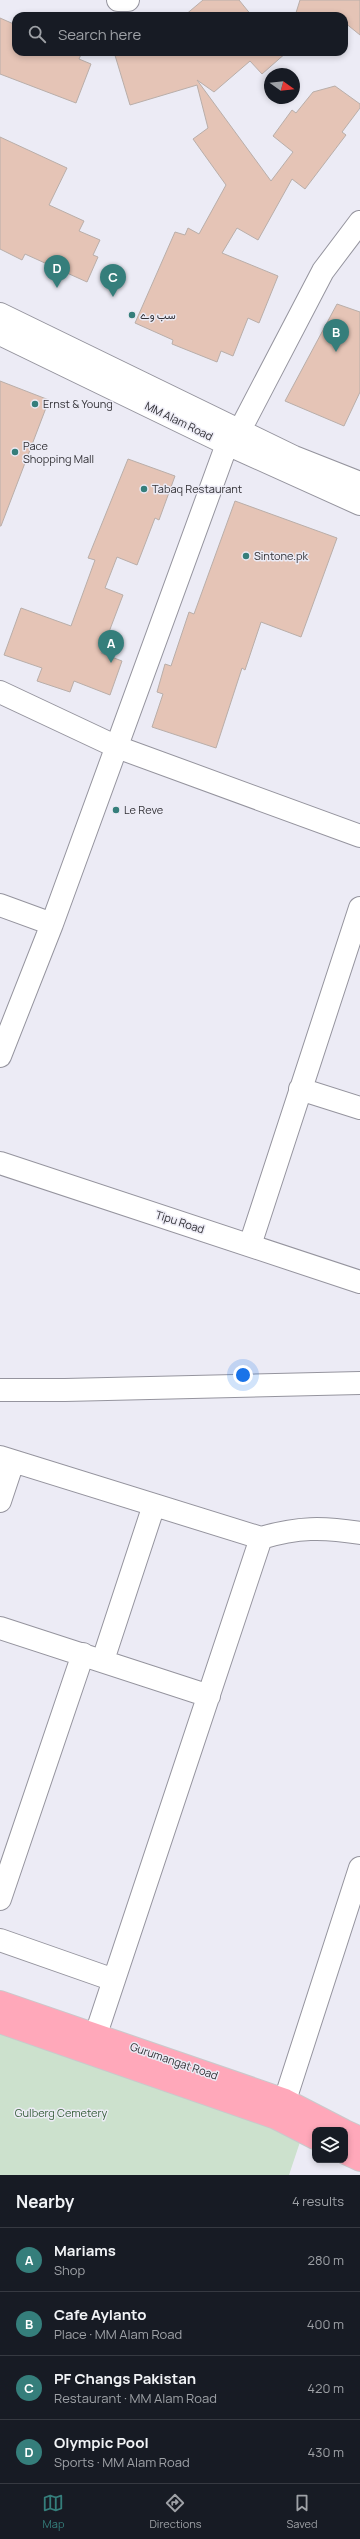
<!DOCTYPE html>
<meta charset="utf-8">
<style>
body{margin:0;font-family:Manrope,Vazirmatn,sans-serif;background:#20242c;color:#f1f3f6}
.controls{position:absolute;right:12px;bottom:12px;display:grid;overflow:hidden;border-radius:8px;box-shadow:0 2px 6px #0003}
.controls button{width:36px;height:36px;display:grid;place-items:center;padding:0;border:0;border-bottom:1px solid #363941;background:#171b24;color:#f1f3f6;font:20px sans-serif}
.compass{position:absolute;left:264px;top:68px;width:36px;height:36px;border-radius:50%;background:#171b24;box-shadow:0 2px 6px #0003;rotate:105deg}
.you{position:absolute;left:243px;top:1375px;width:14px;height:14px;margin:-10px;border:3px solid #fff;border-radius:50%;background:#1a73e8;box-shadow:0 0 0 6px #1a73e833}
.badge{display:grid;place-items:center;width:26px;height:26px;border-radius:50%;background:#357e7b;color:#fff;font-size:13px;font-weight:700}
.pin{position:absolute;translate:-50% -33px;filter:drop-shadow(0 1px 2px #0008)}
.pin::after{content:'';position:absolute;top:21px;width:14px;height:12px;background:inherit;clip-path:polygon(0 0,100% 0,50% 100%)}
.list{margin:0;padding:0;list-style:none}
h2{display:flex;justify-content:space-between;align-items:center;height:52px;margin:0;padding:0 16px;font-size:17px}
h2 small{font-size:13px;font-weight:400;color:#9ea1a6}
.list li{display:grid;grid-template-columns:26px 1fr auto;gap:12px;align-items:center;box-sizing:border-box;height:64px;padding:0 16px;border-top:1px solid #363941}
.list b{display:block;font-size:15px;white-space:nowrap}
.list p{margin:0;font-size:13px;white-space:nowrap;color:#9ea1a6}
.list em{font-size:13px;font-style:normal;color:#9ea1a6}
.icon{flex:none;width:22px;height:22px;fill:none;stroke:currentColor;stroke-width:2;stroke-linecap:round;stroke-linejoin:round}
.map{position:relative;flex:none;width:360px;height:2175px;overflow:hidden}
.search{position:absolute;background:#171b24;box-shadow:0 2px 6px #0003;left:12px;right:12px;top:12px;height:44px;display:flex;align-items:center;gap:10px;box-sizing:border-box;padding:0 14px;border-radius:12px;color:#9ea1a6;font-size:15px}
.sheet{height:308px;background:#171b24}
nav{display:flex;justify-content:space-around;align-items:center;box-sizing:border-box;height:56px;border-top:1px solid #363941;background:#171b24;font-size:11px;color:#9ea1a6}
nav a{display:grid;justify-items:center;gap:2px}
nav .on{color:#357e7b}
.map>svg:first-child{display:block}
</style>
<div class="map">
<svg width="360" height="2175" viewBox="0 0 360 2175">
<rect width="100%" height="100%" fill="#ecebf5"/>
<path fill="#cce1cd" d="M0,2027L302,2136L289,2175H0Z"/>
<path fill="#e5c4b6" stroke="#b9aea9" d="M203,0H239L252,16H184Z
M300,0H360V35L344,22V16H295Z
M0,18L16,25V52H82L79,59L91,64L76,103L0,74Z
M114,52H287L262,74L250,61L214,92L197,80L271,181L293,152L273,136L292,110L296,113L313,92L335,86L360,104V108L342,132L346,135L305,189L292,179L258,240L237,228L222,253L278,276L259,323L248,318L233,356L221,351L217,362L172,344L173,340L135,323L175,232L185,235L188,228L199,234L226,185L193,139L208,128L197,85L130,105Z
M0,137L67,168L49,205L84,221L79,231L100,240L93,255L98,257L87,282L25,254L22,260L0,249Z
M337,304L360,312V392L344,426L285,401Z
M0,381L49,400L1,526H0Z
M128,459L175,476L159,520L155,518L137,565L117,557L105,588L123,595L101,653L122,661L110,695L74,681L70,692L37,681L42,668L4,655L21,608L71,626L95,560L88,558Z
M235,501L337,538L301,637L261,622L245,670L242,668L216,748L152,727L163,694L157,692L165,664L171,666L189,612L194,614Z"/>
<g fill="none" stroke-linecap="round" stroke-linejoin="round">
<g stroke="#95949e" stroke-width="24">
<path id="minor" d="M118,0H128
M0,314L294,457L360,483
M0,334L227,444L360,504
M240,430L323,271L360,222
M0,692L117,747L360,836
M0,905L52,924
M0,1056L52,924L227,444
M300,1089L360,1108
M0,1163L360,1282
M250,1245L360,908
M0,1390H65L360,1383
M0,1457L261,1538C298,1527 323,1527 360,1533
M0,1501L13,1462
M0,1628L209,1696
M103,1660L154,1505
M0,1899L83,1654
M0,1940L114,1980
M96,2034L261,1538
M276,2117L285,2100L360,1868"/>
</g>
<g stroke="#cac9cb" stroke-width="24">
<path id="major" d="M0,2002L285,2100L343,2130
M0,2022L276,2118L315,2138
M345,2131L360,2138
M345,2153L360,2160"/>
</g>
<use href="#minor" stroke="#fff" stroke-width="22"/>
<use href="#major" stroke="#ffa8ba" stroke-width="22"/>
</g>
<g fill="#357e7b" stroke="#ecebf5" stroke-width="1.5">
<circle cx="132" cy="315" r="4"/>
<circle cx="35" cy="404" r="4"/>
<circle cx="15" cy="452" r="4"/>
<circle cx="144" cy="489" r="4"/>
<circle cx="246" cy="556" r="4"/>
<circle cx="116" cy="810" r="4"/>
</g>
<g text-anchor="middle" stroke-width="3" stroke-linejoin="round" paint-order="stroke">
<g font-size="11" fill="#323136" stroke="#ecebf5" text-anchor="start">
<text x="140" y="319">سب وے</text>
<text x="43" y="408">Ernst &amp; Young</text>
<text x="23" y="450">Pace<tspan x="23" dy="13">Shopping Mall</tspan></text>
<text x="152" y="493">Tabaq Restaurant</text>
<text x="254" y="560">Sintone.pk</text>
<text x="124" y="814">Le Reve</text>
</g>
<g font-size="11" fill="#323136" stroke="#ecebf5">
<text transform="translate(179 421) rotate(26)" y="4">MM Alam Road</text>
<text transform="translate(180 1222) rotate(18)" y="4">Tipu Road</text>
<text transform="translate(174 2061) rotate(19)" y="4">Gurumangat Road</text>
</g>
<g font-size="11" fill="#375e3b" stroke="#ecebf5">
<text x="61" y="2117">Gulberg Cemetery</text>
</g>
</g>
</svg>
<div class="controls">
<button><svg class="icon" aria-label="layers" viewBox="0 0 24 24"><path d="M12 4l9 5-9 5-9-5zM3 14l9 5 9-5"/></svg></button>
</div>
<svg class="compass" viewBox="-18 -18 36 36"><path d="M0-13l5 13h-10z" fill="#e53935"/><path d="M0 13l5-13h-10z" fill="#9ea1a6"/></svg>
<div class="you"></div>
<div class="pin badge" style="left:111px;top:663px">A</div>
<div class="pin badge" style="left:336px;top:352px">B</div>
<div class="pin badge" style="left:113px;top:297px">C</div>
<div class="pin badge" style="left:57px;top:288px">D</div>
<div class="search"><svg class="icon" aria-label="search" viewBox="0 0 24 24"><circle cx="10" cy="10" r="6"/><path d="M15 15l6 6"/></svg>Search here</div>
</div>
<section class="sheet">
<h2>Nearby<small>4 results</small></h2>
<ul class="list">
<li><span class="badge">A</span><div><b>Mariams</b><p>Shop</p></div><em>280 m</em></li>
<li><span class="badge">B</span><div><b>Cafe Aylanto</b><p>Place · MM Alam Road</p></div><em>400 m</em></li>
<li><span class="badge">C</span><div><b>PF Changs Pakistan</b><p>Restaurant · MM Alam Road</p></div><em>420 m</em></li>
<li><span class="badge">D</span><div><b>Olympic Pool</b><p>Sports · MM Alam Road</p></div><em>430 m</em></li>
</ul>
</section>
<nav>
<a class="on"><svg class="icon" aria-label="map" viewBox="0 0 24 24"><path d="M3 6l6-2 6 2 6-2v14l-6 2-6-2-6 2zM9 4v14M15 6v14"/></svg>Map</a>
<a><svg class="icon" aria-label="directions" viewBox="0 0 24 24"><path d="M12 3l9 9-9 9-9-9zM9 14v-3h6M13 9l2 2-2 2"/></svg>Directions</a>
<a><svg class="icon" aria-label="saved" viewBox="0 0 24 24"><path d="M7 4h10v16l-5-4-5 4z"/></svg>Saved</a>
</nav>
